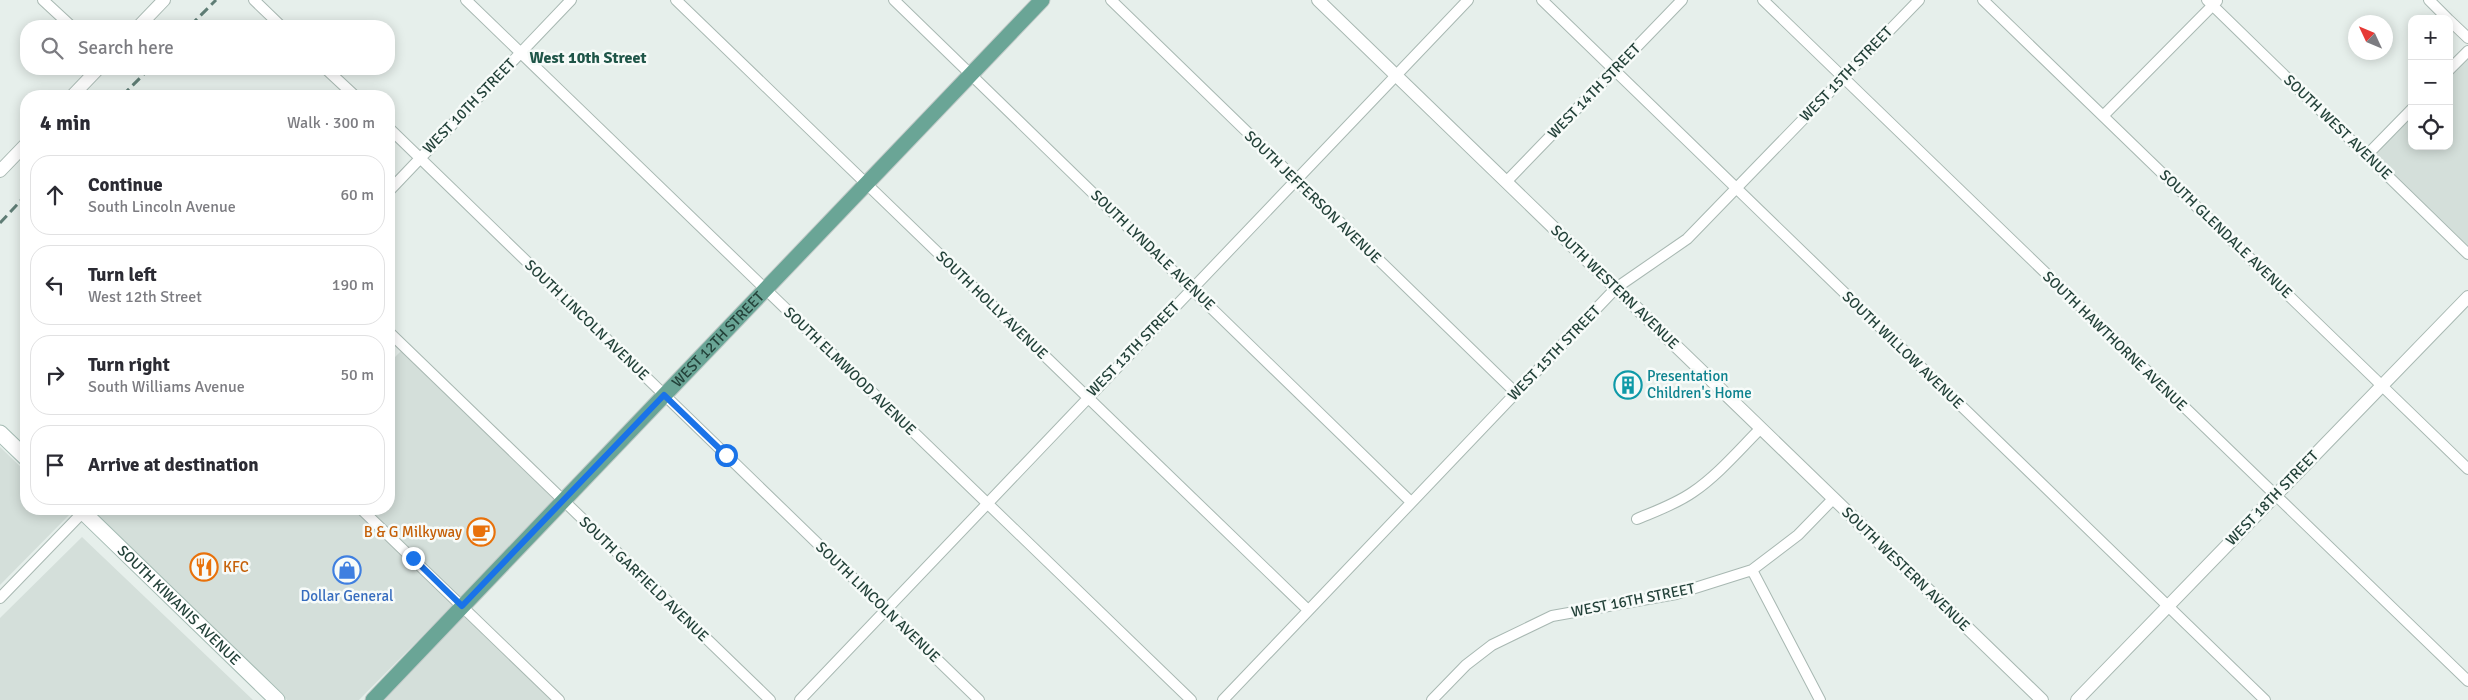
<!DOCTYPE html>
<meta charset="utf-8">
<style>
body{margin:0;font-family:Signika,sans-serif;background:#f2f2f3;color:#2b2b33}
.controls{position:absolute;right:15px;top:15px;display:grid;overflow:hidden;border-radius:10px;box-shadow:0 2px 12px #0003}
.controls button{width:45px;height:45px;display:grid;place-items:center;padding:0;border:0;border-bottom:1px solid #e1e1e2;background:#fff;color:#2b2b33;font:25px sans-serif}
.compass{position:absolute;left:2348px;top:15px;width:45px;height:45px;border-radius:50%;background:#fff;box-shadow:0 2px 12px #0003;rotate:314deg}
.stop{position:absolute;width:15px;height:15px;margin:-11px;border:4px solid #1a73e8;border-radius:50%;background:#fff}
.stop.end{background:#1a73e8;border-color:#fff;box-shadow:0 1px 5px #0008}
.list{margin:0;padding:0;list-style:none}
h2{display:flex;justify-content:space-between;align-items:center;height:65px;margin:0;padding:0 20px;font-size:21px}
h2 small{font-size:16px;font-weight:400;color:#7c7c81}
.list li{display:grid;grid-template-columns:32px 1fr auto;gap:15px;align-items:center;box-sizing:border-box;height:80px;margin:0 10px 10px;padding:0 10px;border:1px solid #e1e1e2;border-radius:20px}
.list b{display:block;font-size:19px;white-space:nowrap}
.list p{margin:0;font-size:16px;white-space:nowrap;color:#7c7c81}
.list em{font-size:16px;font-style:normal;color:#7c7c81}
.icon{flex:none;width:28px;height:28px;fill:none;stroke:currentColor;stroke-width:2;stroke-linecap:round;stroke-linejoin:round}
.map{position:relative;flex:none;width:2468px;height:700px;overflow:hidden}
.search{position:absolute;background:#fff;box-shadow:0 2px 12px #0003;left:20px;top:20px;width:375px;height:55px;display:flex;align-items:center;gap:12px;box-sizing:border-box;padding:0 18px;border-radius:20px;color:#7c7c81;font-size:19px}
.panel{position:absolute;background:#fff;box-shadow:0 2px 12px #0003;left:20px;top:90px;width:375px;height:425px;border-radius:20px}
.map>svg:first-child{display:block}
</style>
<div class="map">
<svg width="2468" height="700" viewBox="0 0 2468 700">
<rect width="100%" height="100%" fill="#e6efeb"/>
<path fill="#d4dfda" d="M2468,51V254L2367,155L2412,109V146H2449V70Z
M402,350L555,498L460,597L368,509H389V363Z
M0,447L26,472V509H64L70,514L0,585Z
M97,509H353L453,605L359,700H287L94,512Z
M82,537L253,700H0V618Z
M463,615L552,700H384Z"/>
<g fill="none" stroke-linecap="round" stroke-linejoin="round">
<g stroke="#a8b8b2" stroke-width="12">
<path id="minor" d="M43,0L71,26
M254,0L281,26
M466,0L1191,700
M676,0L1308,610
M894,0L1411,502
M1111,0L1516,393
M1542,0L2265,700
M1763,0L2468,681
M1983,0L2468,469
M2207,0L2468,254
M2429,0L2448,19
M2449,20L2468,38
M326,69L355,96
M2449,70L2468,51
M2103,116L2217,1
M389,128L979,700
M2367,155L2412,109
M1506,182L1682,0
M389,191L571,0
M389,332L770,700
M361,509L559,700
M1637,519C1656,511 1676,504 1693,492C1718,475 1739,450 1761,428
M1752,570L1820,700
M0,598L86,509
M800,700L1468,0
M1223,700L1616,288L1687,239L1919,0
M1432,700L1466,665L1492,645L1552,616L1676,594L1752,570L1798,535L1833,499"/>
</g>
<g stroke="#a8b8b2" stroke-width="14">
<path id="tertiary" d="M1318,0L2042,700
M139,26L164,0
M72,96L98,69
M0,171L26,144
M2077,700L2468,297"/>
</g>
<g stroke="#a4bbb3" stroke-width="17">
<g id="secondary">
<path d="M0,433L26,458"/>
<path id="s1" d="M80,509L277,700"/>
</g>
</g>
<g stroke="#c2cac8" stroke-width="17">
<g id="primary">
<path id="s2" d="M373,700L1042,0"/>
</g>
</g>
<use href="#minor" stroke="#fff" stroke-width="10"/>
<use href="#tertiary" stroke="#fff" stroke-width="12"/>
<use href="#secondary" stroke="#fff" stroke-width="15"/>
<use href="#primary" stroke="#6aa596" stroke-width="15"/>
<path stroke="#5f7d75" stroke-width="3" stroke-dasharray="10 5" stroke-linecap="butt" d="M190,26L216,0
M122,96L149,69
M0,223L26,195"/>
</g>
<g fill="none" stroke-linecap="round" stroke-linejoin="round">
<path stroke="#1a73e8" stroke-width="6" d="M413,558L462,606L664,395L726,455"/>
</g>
<defs>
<g id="building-ring" transform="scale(1.4375)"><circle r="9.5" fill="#f7fbf9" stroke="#0f9aa8" stroke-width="1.5"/><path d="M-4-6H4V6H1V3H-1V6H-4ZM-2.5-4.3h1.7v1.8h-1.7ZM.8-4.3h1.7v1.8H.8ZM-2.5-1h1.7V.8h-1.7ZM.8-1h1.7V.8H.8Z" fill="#0f9aa8"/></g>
<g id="cafe-ring" transform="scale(1.4375)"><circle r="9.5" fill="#f7fbf9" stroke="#e8710a" stroke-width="1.5"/><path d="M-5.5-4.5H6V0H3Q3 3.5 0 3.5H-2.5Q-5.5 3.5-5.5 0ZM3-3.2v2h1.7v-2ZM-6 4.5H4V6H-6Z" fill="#e8710a"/></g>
<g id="restaurant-ring" transform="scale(1.4375)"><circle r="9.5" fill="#f7fbf9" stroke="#e8710a" stroke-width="1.5"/><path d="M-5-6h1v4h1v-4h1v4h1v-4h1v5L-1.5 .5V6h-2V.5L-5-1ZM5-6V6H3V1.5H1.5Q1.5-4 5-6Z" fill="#e8710a"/></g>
<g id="shop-ring" transform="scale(1.4375)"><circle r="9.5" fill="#f7fbf9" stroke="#3f7fe0" stroke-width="1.5"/><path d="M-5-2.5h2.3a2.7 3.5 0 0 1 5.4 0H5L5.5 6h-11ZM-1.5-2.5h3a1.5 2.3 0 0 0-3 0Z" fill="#3f7fe0"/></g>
</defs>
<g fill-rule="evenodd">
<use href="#building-ring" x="1628" y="385"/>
<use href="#cafe-ring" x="481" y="532"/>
<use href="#restaurant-ring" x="204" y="567"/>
<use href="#shop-ring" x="347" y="570"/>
</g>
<g text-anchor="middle" stroke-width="5" stroke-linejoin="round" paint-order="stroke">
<g font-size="15" fill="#24423a" stroke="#f7fbf9">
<text transform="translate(1846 74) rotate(-46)" y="5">WEST 15TH STREET</text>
<text transform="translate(1594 91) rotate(-46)" y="5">WEST 14TH STREET</text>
<text transform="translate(469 106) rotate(-46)" y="5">WEST 10TH STREET</text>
<text transform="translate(2338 127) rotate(44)" y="5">SOUTH WEST AVENUE</text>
<text transform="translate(1313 197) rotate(44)" y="5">SOUTH JEFFERSON AVENUE</text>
<text transform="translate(2226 234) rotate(44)" y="5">SOUTH GLENDALE AVENUE</text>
<text transform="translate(1153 250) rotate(44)" y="5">SOUTH LYNDALE AVENUE</text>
<text transform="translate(1615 287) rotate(44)" y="5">SOUTH WESTERN AVENUE</text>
<text transform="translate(992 305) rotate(44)" y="5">SOUTH HOLLY AVENUE</text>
<text transform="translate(587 320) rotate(44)" y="5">SOUTH LINCOLN AVENUE</text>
<text dy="5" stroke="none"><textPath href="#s2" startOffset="499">WEST 12TH STREET</textPath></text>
<text transform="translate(2115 341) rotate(44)" y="5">SOUTH HAWTHORNE AVENUE</text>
<text transform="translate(1133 349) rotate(-46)" y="5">WEST 13TH STREET</text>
<text transform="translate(1903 350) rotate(44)" y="5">SOUTH WILLOW AVENUE</text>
<text transform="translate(1554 353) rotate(-46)" y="5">WEST 15TH STREET</text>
<text transform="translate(850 371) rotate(44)" y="5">SOUTH ELMWOOD AVENUE</text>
<text transform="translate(2272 498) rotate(-46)" y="5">WEST 18TH STREET</text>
<text transform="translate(1906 569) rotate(44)" y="5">SOUTH WESTERN AVENUE</text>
<text transform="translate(644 579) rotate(44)" y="5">SOUTH GARFIELD AVENUE</text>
<text transform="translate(1633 600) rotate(-11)" y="5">WEST 16TH STREET</text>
<text transform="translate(878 602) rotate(44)" y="5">SOUTH LINCOLN AVENUE</text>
<text dy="5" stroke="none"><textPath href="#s1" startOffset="138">SOUTH KIWANIS AVENUE</textPath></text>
</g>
<g font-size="15" fill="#0d838f" stroke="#f7fbf9" text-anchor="start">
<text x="1647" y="381">Presentation<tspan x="1647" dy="17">Children's Home</tspan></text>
</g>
<g font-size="15" fill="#c56008" stroke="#f7fbf9" text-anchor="end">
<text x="462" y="537">B &amp; G Milkyway</text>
<text x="223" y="572" text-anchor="start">KFC</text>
</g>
<g font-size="15" fill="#366cbe" stroke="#f7fbf9">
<text x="347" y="601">Dollar General</text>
</g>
<g font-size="16" font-weight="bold" fill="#1f5548" stroke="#f7fbf9">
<text x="588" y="63">West 10th Street</text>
</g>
</g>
</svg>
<div class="controls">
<button>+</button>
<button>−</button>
<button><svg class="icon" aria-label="locate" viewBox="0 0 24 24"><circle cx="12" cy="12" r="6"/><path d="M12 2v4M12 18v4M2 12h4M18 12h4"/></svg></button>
</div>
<svg class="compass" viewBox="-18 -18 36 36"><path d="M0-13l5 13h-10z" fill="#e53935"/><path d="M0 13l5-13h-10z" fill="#7c7c81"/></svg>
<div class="stop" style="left:726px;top:455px"></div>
<div class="stop end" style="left:413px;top:558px"></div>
<div class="search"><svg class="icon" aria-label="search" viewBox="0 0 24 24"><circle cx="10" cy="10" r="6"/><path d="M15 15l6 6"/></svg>Search here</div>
<section class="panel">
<h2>4 min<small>Walk · 300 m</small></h2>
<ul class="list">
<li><svg class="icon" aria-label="ahead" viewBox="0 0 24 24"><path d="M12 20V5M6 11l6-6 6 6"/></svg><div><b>Continue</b><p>South Lincoln Avenue</p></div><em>60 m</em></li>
<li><svg class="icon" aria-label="left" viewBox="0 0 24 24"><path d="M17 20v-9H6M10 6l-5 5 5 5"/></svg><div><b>Turn left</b><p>West 12th Street</p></div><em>190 m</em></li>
<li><svg class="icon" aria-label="right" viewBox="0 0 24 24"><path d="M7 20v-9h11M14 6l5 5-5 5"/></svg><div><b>Turn right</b><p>South Williams Avenue</p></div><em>50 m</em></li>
<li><svg class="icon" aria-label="arrive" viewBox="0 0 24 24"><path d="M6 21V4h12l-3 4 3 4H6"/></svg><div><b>Arrive at destination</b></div></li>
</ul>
</section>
</div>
